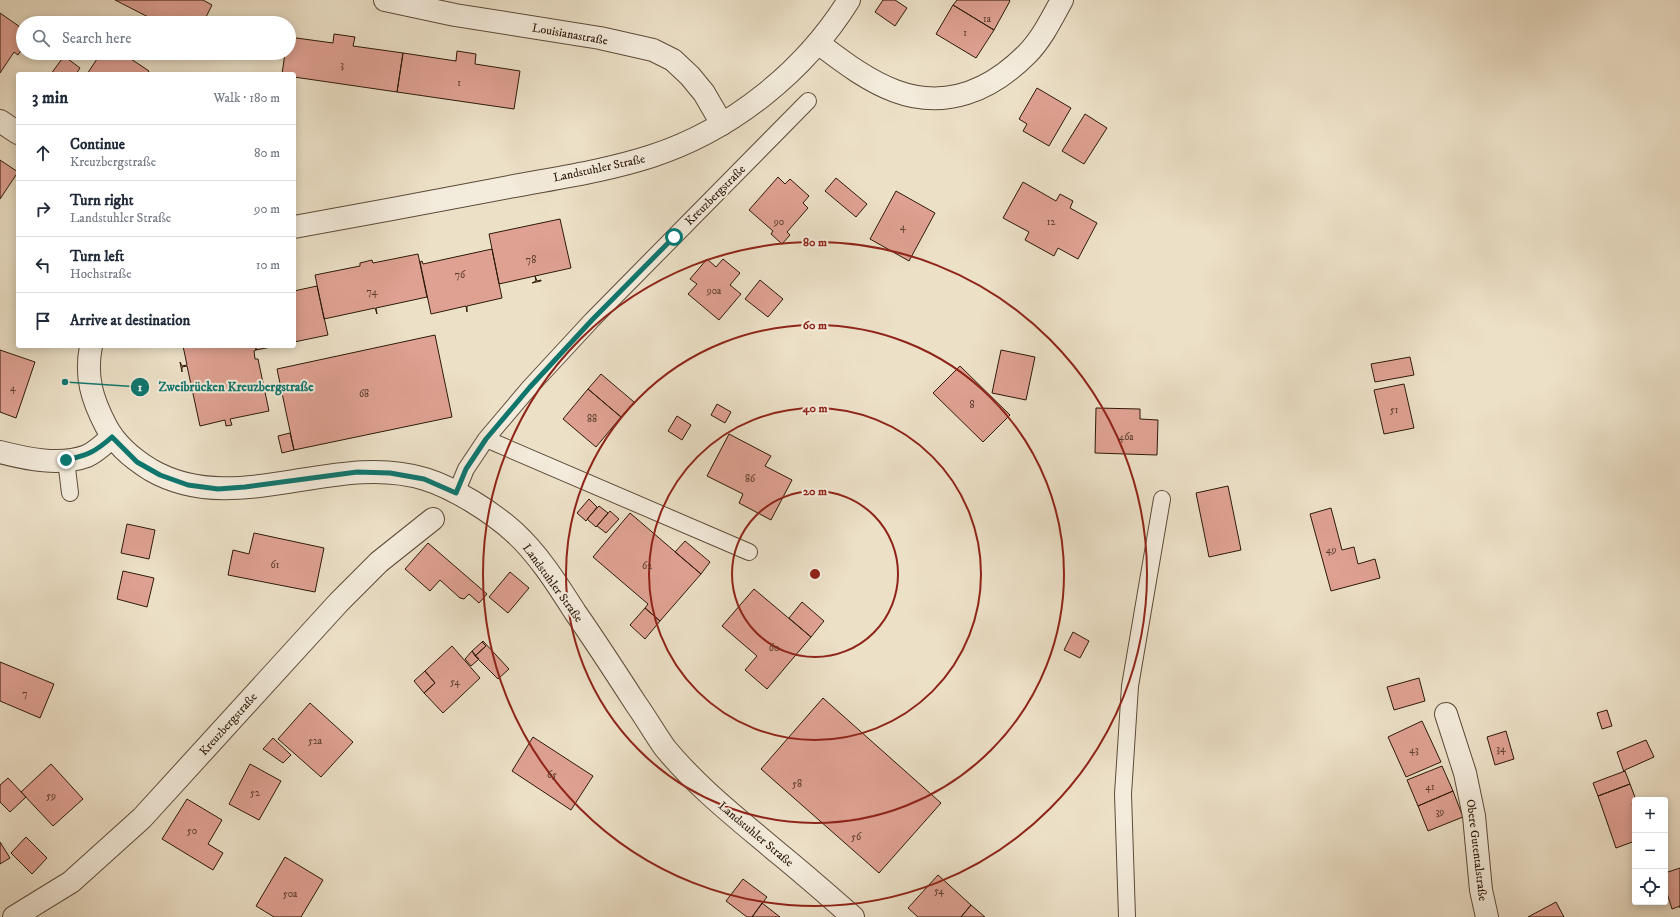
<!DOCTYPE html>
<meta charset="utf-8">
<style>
body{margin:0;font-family:"IM FELL DW Pica",serif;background:#f6f6f7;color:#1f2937}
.controls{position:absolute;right:12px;bottom:12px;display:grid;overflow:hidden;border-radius:4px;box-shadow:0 2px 10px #0003}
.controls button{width:36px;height:36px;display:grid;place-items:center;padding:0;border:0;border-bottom:1px solid #e0e1e3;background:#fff;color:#1f2937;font:20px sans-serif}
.stop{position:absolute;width:12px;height:12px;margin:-9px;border:3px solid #0f766e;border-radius:50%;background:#fff}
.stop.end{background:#0f766e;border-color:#fff;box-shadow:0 1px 4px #0008}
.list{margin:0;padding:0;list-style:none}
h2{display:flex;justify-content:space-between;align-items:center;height:52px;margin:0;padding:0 16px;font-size:17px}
h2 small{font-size:13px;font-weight:400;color:#747a83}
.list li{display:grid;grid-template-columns:26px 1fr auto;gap:12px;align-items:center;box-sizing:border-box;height:56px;padding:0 16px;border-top:1px solid #e0e1e3}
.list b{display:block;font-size:15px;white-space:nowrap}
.list p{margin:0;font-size:13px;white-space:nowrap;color:#747a83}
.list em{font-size:13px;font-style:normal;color:#747a83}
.icon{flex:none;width:22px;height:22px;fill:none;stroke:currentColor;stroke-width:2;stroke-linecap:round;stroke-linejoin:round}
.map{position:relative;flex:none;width:1680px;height:917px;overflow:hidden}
.search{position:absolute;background:#fff;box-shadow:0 2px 10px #0003;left:16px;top:16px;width:280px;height:44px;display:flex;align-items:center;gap:10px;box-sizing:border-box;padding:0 14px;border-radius:22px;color:#747a83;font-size:15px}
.panel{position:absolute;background:#fff;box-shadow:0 2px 10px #0003;left:16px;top:72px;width:280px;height:276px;border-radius:4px}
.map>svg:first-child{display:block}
</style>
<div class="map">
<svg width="1680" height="917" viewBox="0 0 1680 917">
<rect width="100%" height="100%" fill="#ece0c7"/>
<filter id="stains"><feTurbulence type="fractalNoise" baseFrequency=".005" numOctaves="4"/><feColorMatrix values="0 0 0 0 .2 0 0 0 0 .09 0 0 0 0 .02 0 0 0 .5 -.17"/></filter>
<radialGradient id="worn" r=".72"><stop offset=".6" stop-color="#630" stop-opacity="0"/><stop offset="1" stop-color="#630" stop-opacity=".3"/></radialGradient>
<path fill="#dfa192" stroke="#2d190a" d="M115,0H203L212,5L203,23H160Z
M883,0H895L907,8L895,26L875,12Z
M957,0H1009L1010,1L994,30L953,5Z
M953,5L994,30L976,58L936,34Z
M0,13L23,29V47L18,55L14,52L0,73Z
M334,34L355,37L353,46L403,53L397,92L294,77V74H282L285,53H289V37L333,43Z
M457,51L476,54L475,64L520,71L514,109L397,92L403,53L456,61Z
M101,53H122L149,71L147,74H87Z
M64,56L80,68L76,74H51Z
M1037,88L1071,108L1049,146L1023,131L1027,124L1019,119Z
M1085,114L1107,128L1084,164L1062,151Z
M0,160L18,172L0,199Z
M778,177L785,184L790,179L809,196L803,203L808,208L787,232L790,235L782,244L771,234L773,231L749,210Z
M836,178L867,204L856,217L825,191Z
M1023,182L1056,201L1060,194L1073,201L1070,208L1097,223L1078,259L1058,248L1054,256L1025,240L1029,232L1003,218Z
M896,191L935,213L909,261L870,239Z
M560,219L571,268L535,276L537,281L541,280V281L532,283L536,281L535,276L499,284L489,234Z
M492,249L502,298L467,306V312L466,306L431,314L420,262L422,261L423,264Z
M418,254L427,297L376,308L377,314L375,308L324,319L315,275L360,266V263L372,260L373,263Z
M707,259L716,267L723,259L740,273L730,285L741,294L719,320L688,294L697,284L690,279Z
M760,280L783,299L768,317L745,299Z
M317,286L328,335L294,342V291Z
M435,335L452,417L294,450L277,369Z
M183,346H256V350L254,351L255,359H258L269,411L230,419L232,425L226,426L225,420L200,426L187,366L182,367V372L180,362L182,366L187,365Z
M256,346H276L256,350Z
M0,350L35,362L16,418L0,412Z
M1001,350L1035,357L1026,400L992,393Z
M1410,357L1414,375L1375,382L1371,364Z
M960,366L1010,415L983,442L933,393Z
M601,374L634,402L621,417L588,389Z
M1404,384L1414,428L1384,434L1374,390Z
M588,389L621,417L596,447L563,419Z
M717,404L731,412L725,423L711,415Z
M1096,408L1140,409V419L1158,420L1157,455L1095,453Z
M677,416L691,425L682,440L668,431Z
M290,433L294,450L282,453L278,436Z
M729,434L771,456L765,466L792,480L771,520L739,503L743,494L707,476Z
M1228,486L1241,550L1209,557L1196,493Z
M589,499L597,507L586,521L577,513Z
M599,506L608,513L596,527L587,519Z
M1331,508L1342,550L1354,547L1358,564L1375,559L1380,578L1331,591L1310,514Z
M610,511L619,519L606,533L597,526Z
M630,513L701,574L660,621L645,608L648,604L593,557Z
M127,524L155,530L149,559L121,553Z
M254,533L324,548L315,592L228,575L233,550L249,554Z
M685,541L710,562L701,574L675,552Z
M428,543L487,594L479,603L469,594L464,599L460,598L440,580L430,591L405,569Z
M123,571L154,578L147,607L117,599Z
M510,572L529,588L508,613L489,597Z
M754,589L811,637L767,689L745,670L757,656L722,626Z
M802,602L824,621L811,637L789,618Z
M645,608L660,621L645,639L630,625Z
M1073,632L1089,641L1080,658L1064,650Z
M483,641L509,669L498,679L475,656L486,646L482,642Z
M482,642L486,646L475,656L472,651Z
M452,646L480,678L443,713L424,693L435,683L425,671Z
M472,651L479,659L471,666L465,659Z
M0,662L54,684L40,718L0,701Z
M425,671L435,683L424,693L414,681Z
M1419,678L1425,701L1394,710L1387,687Z
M823,698L941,803L879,873L761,769Z
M310,703L353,742L321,777L278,739Z
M1607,710L1612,726L1602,729L1597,713Z
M1422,721L1441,762L1406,777L1388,737Z
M1506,731L1514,759L1495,765L1487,737Z
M533,737L593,776L571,810L512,771Z
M273,738L291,755L283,763L263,749Z
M1646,740L1654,757L1625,770L1624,772L1617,752Z
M51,764L83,799L53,826L21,792Z
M250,764L281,781L259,820L229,804Z
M1442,766L1453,791L1418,806L1407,780Z
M1625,771L1630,784L1598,796L1593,783Z
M8,778L26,797L10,812L0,802V785Z
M1630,784L1636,800L1635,803L1632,804L1635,813V841L1616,848L1598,796Z
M1453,791L1463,817L1428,831L1418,806Z
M187,799L222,820L208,844L223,853L213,870L162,839Z
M26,837L47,858L32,874L11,853Z
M0,842L10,858L0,864Z
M285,857L323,880L301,917H274L256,906Z
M1680,868V908V906L1672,909L1665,887V873Z
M938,875L971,905L961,917H918L908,908Z
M743,879L767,897L752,917H747L726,901Z
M1556,902L1564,917H1528Z
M762,903L780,917H752Z
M971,905L985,917H961Z"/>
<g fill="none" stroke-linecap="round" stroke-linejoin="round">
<g stroke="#5d4b39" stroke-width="18">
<path id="service" d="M486,439L749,552
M66,460L70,493
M456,493L466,469L486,439L530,387L592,320L808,101
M1127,917L1123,794L1130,686L1162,499"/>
</g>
<g stroke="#5d4b39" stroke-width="24">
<path id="minor" d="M385,0L455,15L600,38L653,50L673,60L690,76L704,93L722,124
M818,43C842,61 866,80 895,91C946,110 991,90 1027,54C1042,39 1052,18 1062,0
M0,121L18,133
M0,452C27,459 60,466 87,456C96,452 104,444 112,437
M1446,714L1465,773L1474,816L1481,890L1487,917
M14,917L71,882L142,818L339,602L379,562L433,519"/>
</g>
<g stroke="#5d4b39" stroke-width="24">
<path id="tertiary" d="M294,227C366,214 437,201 509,187C556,178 606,171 652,156C732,130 805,71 849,0
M91,346C85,377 92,399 106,426C116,445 133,459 151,470C236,519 334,451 425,479C454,488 492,512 514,532C539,555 557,584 575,612C596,642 616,673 636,704C646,718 655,734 665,748C697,787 738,819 777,852C803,873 828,895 853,917"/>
</g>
<use href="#service" stroke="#f3ebdb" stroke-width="16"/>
<use href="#minor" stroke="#f3ebdb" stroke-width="22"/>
<use href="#tertiary" stroke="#f3ebdb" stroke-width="22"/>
</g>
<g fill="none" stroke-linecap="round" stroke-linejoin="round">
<path stroke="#0f766e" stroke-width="5" d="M66,460C88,455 95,452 112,437L137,462L160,475L188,485L218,489L245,487L357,472L390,473L424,479L456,493L466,469L486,439L530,387L592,320L674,237"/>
</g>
<g fill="none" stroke="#8f2418" stroke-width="2">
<circle cx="815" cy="574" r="83"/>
<circle cx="815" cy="574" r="166"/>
<circle cx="815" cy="574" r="249"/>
<circle cx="815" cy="574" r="332"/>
</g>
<g text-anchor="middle" stroke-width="4" stroke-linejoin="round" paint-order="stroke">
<g font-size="10" fill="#5a3b2c">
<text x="987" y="22">1a</text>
<text x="965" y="36">1</text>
<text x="342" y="68">3</text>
<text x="459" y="86">1</text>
<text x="779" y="225">90</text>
<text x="1051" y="225">12</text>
<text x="903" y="230">4</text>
<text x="531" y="263">78</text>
<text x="460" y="278">76</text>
<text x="714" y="294">90a</text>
<text x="372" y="295">74</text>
<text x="13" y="391">4</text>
<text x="364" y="397">68</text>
<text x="972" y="408">8</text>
<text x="1394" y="413">51</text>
<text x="592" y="422">88</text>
<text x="1126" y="440">46a</text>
<text x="750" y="482">86</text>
<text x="1331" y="553">49</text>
<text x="275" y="568">61</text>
<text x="647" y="569">62</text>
<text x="774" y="651">60</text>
<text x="455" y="685">54</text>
<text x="25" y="697">7</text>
<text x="315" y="744">52a</text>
<text x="1501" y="752">34</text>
<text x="1414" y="753">43</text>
<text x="552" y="778">65</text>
<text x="797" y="787">58</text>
<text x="1430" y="790">41</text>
<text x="255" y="796">52</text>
<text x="51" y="799">59</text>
<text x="1440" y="815">39</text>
<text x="192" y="834">50</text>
<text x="856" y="840">56</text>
<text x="939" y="894">54</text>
<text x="290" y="897">50a</text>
</g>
<g font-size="12" fill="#2d190a" stroke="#f3ebdb">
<text transform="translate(570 34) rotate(10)" y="4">Louisianastraße</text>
<text transform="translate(599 168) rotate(-12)" y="4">Landstuhler Straße</text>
<text transform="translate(715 195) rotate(-45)" y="4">Kreuzbergstraße</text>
<text transform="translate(553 583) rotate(54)" y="4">Landstuhler Straße</text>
<text transform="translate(228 724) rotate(-48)" y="4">Kreuzbergstraße</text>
<text transform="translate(756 834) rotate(40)" y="4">Landstuhler Straße</text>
<text transform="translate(1477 850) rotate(83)" y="4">Obere Gutentalstraße</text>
</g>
</g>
<circle cx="815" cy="574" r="6" fill="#8f2418" stroke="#f3ebdb" stroke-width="2"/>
<g font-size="12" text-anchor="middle" font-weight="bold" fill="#8f2418" stroke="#f3ebdb" stroke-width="4" stroke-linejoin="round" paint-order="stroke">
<text x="815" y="246">80 m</text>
<text x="815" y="329">60 m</text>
<text x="815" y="412">40 m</text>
<text x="815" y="495">20 m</text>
</g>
<path fill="none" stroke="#0f766e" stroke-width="1.5" d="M65 382L140 387"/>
<g fill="#0f766e" stroke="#f3ebdb" stroke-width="1.5">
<circle cx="65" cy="382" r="4"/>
<circle cx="140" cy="387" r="10"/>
</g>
<g font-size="12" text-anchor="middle" font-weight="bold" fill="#fff">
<text x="140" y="391">1</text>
</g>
<g font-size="13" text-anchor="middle" font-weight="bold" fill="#0f766e" stroke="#f3ebdb" stroke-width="4" stroke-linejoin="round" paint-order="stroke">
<text x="236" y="391">Zweibrücken Kreuzbergstraße</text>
</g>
<rect width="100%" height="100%" filter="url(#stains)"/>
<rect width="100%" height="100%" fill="url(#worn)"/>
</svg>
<div class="controls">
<button>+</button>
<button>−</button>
<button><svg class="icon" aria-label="locate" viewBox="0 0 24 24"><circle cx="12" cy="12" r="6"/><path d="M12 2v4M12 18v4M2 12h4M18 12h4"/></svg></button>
</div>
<div class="stop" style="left:674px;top:237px"></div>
<div class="stop end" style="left:66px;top:460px"></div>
<div class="search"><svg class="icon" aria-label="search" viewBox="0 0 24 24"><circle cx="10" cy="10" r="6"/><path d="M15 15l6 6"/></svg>Search here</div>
<section class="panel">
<h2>3 min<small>Walk · 180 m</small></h2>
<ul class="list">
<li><svg class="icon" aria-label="ahead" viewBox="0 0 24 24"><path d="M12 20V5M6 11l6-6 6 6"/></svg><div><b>Continue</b><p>Kreuzbergstraße</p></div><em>80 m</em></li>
<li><svg class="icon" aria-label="right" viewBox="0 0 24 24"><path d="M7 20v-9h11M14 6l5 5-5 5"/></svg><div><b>Turn right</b><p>Landstuhler Straße</p></div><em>90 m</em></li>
<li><svg class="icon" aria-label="left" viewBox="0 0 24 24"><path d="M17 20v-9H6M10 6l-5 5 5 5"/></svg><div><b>Turn left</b><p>Hochstraße</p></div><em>10 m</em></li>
<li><svg class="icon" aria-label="arrive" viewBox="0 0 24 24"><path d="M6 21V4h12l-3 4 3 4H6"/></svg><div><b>Arrive at destination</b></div></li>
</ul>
</section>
</div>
